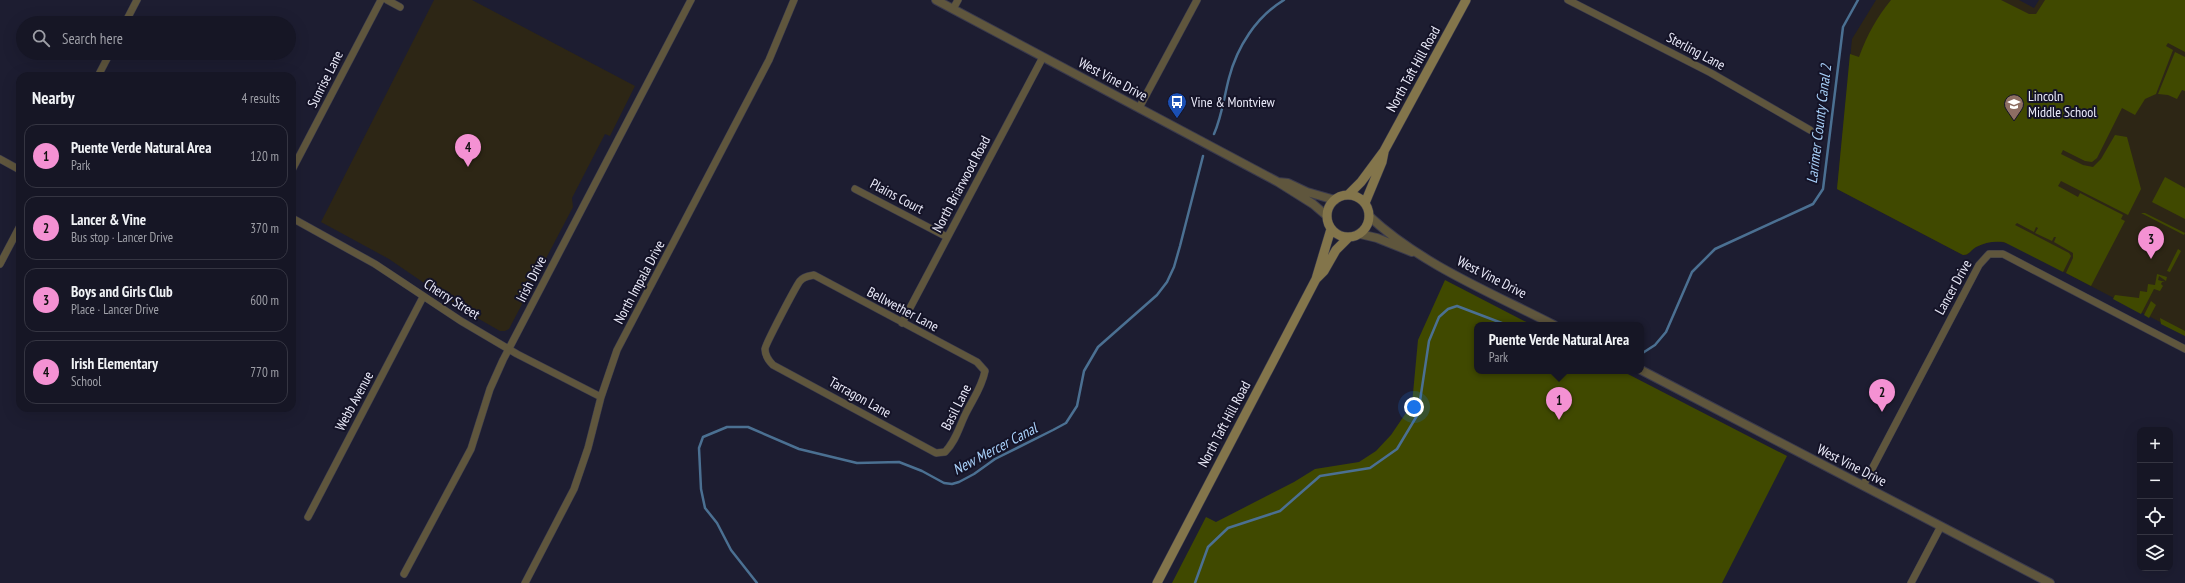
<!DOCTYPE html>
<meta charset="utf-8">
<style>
body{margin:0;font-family:"PT Sans Narrow",sans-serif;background:#1f1f2d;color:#f1f3f6}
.controls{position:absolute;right:12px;bottom:12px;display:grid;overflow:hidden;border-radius:8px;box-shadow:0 4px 16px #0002}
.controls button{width:36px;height:36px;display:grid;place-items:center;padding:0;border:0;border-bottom:1px solid #353542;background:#161625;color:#f1f3f6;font:20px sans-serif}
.you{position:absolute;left:1414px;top:407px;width:14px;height:14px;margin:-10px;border:3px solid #fff;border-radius:50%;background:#1a73e8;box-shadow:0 0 0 6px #1a73e833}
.badge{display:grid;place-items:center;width:26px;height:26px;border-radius:50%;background:#f491d3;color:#111;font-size:13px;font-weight:700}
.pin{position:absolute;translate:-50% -33px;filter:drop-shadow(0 1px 2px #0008)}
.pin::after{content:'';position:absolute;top:21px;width:14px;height:12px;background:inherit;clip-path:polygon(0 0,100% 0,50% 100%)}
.popup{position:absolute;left:1474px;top:322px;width:170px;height:52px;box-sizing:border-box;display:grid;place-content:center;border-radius:8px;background:#161625;filter:drop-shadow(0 1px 3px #0005);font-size:13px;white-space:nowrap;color:#9e9fa7}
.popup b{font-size:15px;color:#f1f3f6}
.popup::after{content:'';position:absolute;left:50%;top:100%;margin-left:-8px;border:8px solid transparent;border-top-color:#161625}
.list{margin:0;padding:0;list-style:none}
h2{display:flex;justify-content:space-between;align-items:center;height:52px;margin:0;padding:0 16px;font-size:17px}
h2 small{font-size:13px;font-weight:400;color:#9e9fa7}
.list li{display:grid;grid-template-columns:26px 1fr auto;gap:12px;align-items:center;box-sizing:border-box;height:64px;margin:0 8px 8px;padding:0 8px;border:1px solid #353542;border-radius:12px}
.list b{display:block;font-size:15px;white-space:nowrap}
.list p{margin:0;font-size:13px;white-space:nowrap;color:#9e9fa7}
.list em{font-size:13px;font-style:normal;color:#9e9fa7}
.icon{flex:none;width:22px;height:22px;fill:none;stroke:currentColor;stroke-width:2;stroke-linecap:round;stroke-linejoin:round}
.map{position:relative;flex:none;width:2185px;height:583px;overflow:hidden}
.search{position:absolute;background:#161625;box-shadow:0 4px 16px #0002;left:16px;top:16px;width:280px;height:44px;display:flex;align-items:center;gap:10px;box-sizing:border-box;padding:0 14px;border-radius:22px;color:#9e9fa7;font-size:15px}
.panel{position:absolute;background:#161625;box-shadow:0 4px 16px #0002;left:16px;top:72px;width:280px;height:340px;border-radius:12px}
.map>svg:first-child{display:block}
</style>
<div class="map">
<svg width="2185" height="583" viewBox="0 0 2185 583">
<rect width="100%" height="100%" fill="#1d1d31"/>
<path fill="#2d2615" d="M434,0H472L635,86L610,136L605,134L572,198L573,207L509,329L505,331H500L465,311L389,259L321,222Z
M1876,0H2019L2034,8L2039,0H2185V335L2010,244L1996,241L1988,242L1974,248L1967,255H1963L1837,189L1852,39Z"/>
<path fill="#404900" d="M1891,0H2001L2029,14H2036L2045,0H2185V52L2168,43L2166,46L2173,50L2156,94L2145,99L2135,115L2122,108L2097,158L2092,162L2085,161L2063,150L2061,154L2083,165L2093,167L2101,159L2115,135L2127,137L2141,189L2128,215L2061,181L2058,186L2078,197L2080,193L2123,215L2121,219L2125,221L2091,286L2066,273L2073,258V253L2054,242L2056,237H2054L2052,241L2035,233L2038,228L2036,227L2034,232L2017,223L2015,225L2069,253L2071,256L2063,272L2004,242C1994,241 1985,242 1976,247C1971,250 1969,255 1963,255L1837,189L1850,54L1859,57C1867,35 1877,17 1891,0Z
M2175,52L2185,57V91L2182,90L2177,99L2168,95L2158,94Z
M2165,177L2185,188V219L2152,202Z
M2141,213H2145L2185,233L2184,235Z
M2178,249L2181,251L2170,272L2167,271Z
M2157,274L2167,277L2166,281L2159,276L2158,280L2165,282H2162L2161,284L2163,286L2160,291L2154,289L2141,314L2113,299L2115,295L2139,298L2140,291L2147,292L2148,284L2155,285Z
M1445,280L1532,325H1477V371H1622L1787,456L1722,583H1172L1206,517L1216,522L1294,482L1315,469L1359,462L1376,451L1391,435L1412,404L1418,340Z
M2151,301L2156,305L2149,318L2144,315Z
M2160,318L2185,331V336L2161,324Z"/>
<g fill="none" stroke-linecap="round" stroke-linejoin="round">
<path stroke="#4b7092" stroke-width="2.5" d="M1214,134C1222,116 1224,97 1229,78C1237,47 1256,17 1284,0
M1641,354L1655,345L1666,332L1692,272L1715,249L1813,204L1823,189L1843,27L1858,0
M757,583L731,550L717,523L705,508L701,489L699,448L703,437L727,427H748L799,449L857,463L899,462L922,471L944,483L952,484L959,482L974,474L995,459L1053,430L1066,423L1077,406L1084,371L1098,347L1157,295L1167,282L1174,267L1180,246L1203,156
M1195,583L1208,547L1228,528L1280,511L1320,476L1370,468L1397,449L1418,414L1429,341L1439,317L1448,309L1457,306L1507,325"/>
<g stroke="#3a3a4d" stroke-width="8">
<path id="minor" d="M387,0L400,7
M1568,0L1711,73L1810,130
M953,9L958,0
M125,23L137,0
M98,76L110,53
M1139,108L1197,0
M0,159L20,170
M292,170L381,0
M855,189L947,237
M292,218L375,264L461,321L517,354L601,397
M0,264L20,226
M814,275L977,362L985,371C982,387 973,399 966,413C959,427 956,441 945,452L936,453L773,365C769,361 765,356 765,349C765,345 796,286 800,281C804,276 809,276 814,275Z
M902,323L1043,57
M1863,486L1979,265L1989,254H2003L2185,349
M308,517L423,297
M404,574L471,449L490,389L503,360L691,0
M525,583L574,489L588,448L601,397L617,350L769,60L794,0
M1911,583L1941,526"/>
</g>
<g stroke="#3a3a4d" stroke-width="10">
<path id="tertiary" d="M936,0L1278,182L1313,204L1327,216
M1278,182L1288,183L1307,192L1335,200
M1369,216C1420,264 1492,293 1554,325
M1360,234L1377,238L1412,252
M1641,370L2050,583"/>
</g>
<g stroke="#3a3a4d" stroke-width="10">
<path id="secondary" d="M1348,195L1361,182L1384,151L1466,0
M1327 216a21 21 0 1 1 42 0a21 21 0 1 1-42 0Z
M1365,203L1382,162L1384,152
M1316,279L1331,229
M1157,583L1316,279L1324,271L1336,250L1349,237"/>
</g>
<use href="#minor" stroke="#5f563d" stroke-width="7"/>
<use href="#tertiary" stroke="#5f563d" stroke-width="8"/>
<use href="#secondary" stroke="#83754b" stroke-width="9"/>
</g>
<defs>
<g id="bus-pin" transform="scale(1)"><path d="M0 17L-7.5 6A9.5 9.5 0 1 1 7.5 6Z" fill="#1a4fb4" stroke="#141327"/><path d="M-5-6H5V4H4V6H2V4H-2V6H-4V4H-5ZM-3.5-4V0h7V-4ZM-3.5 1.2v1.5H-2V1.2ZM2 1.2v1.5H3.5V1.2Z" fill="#fff"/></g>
<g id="school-pin" transform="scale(1)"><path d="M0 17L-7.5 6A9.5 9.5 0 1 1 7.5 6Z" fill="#8d6e63" stroke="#141327"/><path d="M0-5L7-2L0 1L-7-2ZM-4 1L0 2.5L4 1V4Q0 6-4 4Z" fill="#fff"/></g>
</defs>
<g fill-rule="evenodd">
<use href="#bus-pin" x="1177" y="102"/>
<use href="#school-pin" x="2014" y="104"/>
</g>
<g text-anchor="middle" stroke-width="4" stroke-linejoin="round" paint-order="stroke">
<g font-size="14" fill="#eaeaf9" stroke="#141327">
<text transform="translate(1696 51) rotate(28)" y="5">Sterling Lane</text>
<text transform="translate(1413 69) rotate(-61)" y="5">North Taft Hill Road</text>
<text transform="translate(325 79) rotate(-63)" y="5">Sunrise Lane</text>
<text transform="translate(1113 79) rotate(28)" y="5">West Vine Drive</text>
<text transform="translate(961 184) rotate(-62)" y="5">North Briarwood Road</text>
<text transform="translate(897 196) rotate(28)" y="5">Plains Court</text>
<text transform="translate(1492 277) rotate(27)" y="5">West Vine Drive</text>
<text transform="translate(531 279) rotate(-63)" y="5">Irish Drive</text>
<text transform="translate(639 282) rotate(-62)" y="5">North Impala Drive</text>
<text transform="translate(1953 287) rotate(-61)" y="5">Lancer Drive</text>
<text transform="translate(452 299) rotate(32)" y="5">Cherry Street</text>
<text transform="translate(903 309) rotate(28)" y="5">Bellwether Lane</text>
<text transform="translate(860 397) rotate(29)" y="5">Tarragon Lane</text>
<text transform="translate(354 401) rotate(-62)" y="5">Webb Avenue</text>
<text transform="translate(956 407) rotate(-63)" y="5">Basil Lane</text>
<text transform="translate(1224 424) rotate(-62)" y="5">North Taft Hill Road</text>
<text transform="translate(1852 465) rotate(27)" y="5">West Vine Drive</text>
</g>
<g font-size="14" fill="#eaeaf9" stroke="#141327" text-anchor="start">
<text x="2028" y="101">Lincoln<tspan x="2028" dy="16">Middle School</tspan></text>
<text x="1191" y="107">Vine &amp; Montview</text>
</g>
<g font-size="15" font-style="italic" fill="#a7cff8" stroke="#141327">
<text transform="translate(1819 124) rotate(-83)" y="5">Larimer County Canal 2</text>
<text transform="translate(995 449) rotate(-28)" y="5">New Mercer Canal</text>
</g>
</g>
</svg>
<div class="controls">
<button>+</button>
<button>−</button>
<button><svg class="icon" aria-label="locate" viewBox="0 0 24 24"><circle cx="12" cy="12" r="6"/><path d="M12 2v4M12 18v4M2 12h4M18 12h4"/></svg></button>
<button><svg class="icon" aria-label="layers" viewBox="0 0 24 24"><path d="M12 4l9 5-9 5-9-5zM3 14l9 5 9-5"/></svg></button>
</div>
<div class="you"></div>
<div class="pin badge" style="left:1559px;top:420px">1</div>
<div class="popup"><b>Puente Verde Natural Area</b>Park</div>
<div class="pin badge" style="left:1882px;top:412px">2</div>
<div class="pin badge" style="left:2151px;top:259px">3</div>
<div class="pin badge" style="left:468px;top:167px">4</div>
<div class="search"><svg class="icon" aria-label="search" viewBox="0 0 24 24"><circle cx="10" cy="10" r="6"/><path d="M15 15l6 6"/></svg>Search here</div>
<section class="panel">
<h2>Nearby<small>4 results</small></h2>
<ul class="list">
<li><span class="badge">1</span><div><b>Puente Verde Natural Area</b><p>Park</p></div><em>120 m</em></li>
<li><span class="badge">2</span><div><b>Lancer &amp; Vine</b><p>Bus stop · Lancer Drive</p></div><em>370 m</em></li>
<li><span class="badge">3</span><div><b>Boys and Girls Club</b><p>Place · Lancer Drive</p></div><em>600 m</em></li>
<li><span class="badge">4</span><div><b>Irish Elementary</b><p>School</p></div><em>770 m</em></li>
</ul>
</section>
</div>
